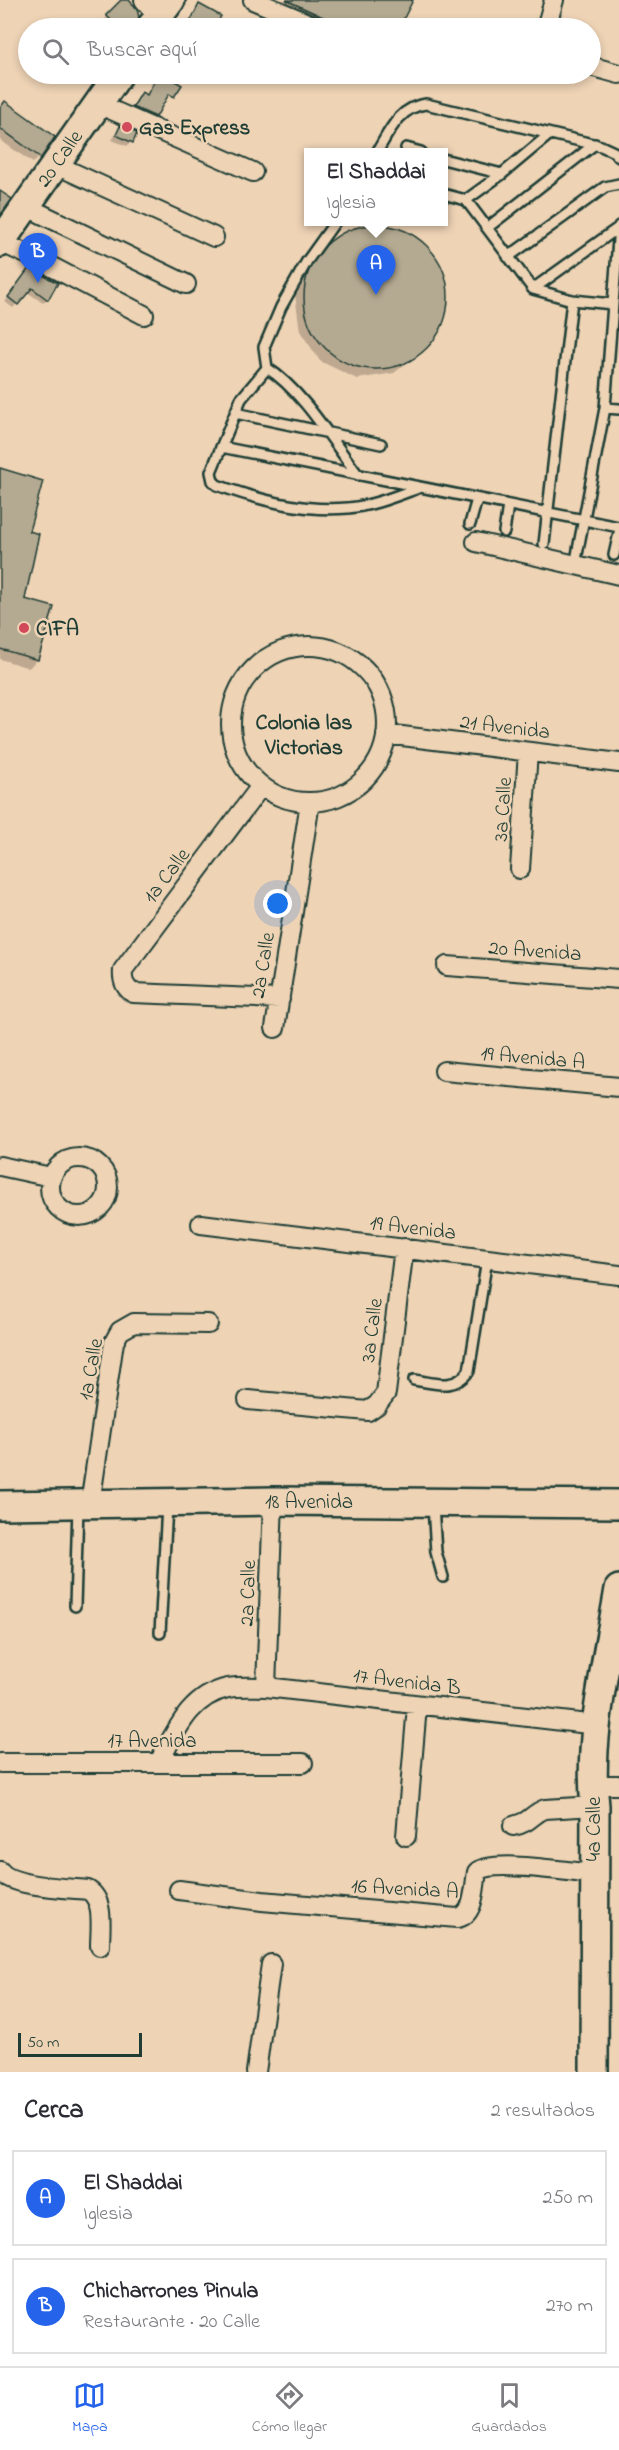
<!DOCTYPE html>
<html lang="es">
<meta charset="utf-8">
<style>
body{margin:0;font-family:"Indie Flower",sans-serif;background:#f7f7f7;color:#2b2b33}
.scale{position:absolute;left:18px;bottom:15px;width:124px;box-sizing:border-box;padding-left:6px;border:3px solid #1f3d34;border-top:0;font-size:16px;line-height:21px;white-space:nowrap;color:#1f3d34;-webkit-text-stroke:4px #eed3b5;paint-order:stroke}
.you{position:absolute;left:278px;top:904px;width:21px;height:21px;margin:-15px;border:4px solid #fff;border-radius:50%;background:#1a73e8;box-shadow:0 0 0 9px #1a73e833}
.badge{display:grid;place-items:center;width:39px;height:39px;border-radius:50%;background:#2563eb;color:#fff;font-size:20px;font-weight:700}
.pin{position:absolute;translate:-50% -50px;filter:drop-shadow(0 2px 3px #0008)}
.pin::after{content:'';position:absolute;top:32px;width:21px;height:18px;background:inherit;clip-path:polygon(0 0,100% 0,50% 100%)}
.popup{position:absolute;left:304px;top:148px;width:144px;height:78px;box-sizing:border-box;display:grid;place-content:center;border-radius:0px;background:#fff;filter:drop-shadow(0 2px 4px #0005);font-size:20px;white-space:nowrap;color:#7c7c81}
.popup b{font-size:22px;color:#2b2b33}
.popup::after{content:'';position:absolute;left:50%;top:100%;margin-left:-12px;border:12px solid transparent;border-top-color:#fff}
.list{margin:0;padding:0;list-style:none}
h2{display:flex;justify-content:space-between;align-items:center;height:78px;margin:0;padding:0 24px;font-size:26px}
h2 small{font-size:20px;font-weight:400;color:#7c7c81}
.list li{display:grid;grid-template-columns:39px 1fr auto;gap:18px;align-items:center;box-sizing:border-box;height:96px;margin:0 12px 12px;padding:0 12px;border:2px solid #e1e1e2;border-radius:0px}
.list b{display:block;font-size:22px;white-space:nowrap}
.list p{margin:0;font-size:20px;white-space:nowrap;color:#7c7c81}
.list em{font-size:20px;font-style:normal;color:#7c7c81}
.icon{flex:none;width:33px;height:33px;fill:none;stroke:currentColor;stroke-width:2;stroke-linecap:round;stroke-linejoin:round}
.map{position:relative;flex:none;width:619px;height:2072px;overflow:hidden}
.search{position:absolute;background:#fff;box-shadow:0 3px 9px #0003;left:18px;right:18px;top:18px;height:66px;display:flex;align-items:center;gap:15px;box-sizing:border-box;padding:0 21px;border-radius:33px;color:#7c7c81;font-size:22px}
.sheet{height:294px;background:#fff}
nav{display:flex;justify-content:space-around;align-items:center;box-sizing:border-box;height:84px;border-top:2px solid #e1e1e2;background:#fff;font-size:16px;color:#7c7c81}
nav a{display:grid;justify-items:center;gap:3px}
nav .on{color:#2563eb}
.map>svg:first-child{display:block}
</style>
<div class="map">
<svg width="619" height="2072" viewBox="0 0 619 2072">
<rect width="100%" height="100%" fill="#eed3b5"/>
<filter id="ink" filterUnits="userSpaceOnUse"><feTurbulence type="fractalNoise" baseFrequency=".0167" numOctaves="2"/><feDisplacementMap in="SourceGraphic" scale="12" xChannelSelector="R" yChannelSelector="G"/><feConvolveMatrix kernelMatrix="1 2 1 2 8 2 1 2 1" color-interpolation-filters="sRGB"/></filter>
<g filter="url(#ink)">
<path fill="#0003" d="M124,0H127L134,28H110L103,21Z
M259,0H412L397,28H320Z
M199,6L219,17L214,28H187Z
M77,74H99L90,83Z
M152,86L154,116L150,120L129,111L138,98L142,93L145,96Z
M0,108L40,157L33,163L0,140Z
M120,128L131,142L127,146L112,140Z
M389,225L420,239L442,269L448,304L433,341L424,350L394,373L357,379L320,361L300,331L295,295L301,281L320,253L330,244L351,229Z
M25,274L47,299L43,303L27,292L13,308L5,302Z
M0,470L27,532L23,600L37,659L29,668L0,659Z"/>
<path fill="#b4a991" stroke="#1f3d34" stroke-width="1.5" d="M121,0H129L137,9L139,17L135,28H119L106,15Z
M286,0H413L399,28H347Z
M199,4L221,16L215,28H187Z
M158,74H163L182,85L174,97L169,94L156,117L133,107L142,92L147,95Z
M5,101L55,137L41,158L0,128V108Z
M120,126L137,133L133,143L116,135Z
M0,191L12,199L0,216Z
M304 297a72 72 0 1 1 144 0a72 72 0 1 1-144 0Z
M29,268L58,283L48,300L32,288L18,305L8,297Z
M0,468L43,481L29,531L39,534L25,599L54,607L38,660L0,649Z"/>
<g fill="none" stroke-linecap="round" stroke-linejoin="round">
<g stroke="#1f3d34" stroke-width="14">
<path id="lane" d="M406,148L421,152
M377,152C389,132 399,107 426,104L601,146L614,152L619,157
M443,159L502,174
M443,194L466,200L502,174L550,134
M466,200L533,289L572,300L613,304
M335,222L307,261L281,307L264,347L267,368C302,390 333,442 358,475
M487,228L595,144
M508,257L605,187L619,184
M533,289L618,228
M267,368L241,399L211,472L213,481L217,485C259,500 303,512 348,508C372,506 396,496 418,488
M605,408L619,409
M235,413L381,444
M221,447L619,527
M470,524L477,499
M504,532L508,505
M544,544L572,300
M577,555L605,408L619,226
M614,555L619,533
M414,1380C436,1383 454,1391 469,1371L487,1259
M433,1506L436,1552L443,1577
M75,1606L78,1506
M160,1633L167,1506"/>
</g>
<g stroke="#1f3d34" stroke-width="22">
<path id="street" d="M144,0L158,16
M253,0L319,28
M546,28L554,0
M590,66L619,74
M98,104L253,172
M54,164L214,237
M25,206L186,284
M0,242L35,258L144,315
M476,542L619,575
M231 724a78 78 0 1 1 156 0a78 78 0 1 1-156 0Z
M386,734L619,763
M261,786L123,970C122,980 124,987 133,993L280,999
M520,869L528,752
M447,966L619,979
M275,1028L310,802
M444,1071L619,1087
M50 1187a29 29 0 1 1 58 0a29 29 0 1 1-58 0Z
M0,1166L51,1177
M201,1224L619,1275
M248,1400L368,1411L377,1405L386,1393L404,1248
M90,1504L114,1342L120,1331L134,1323L208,1324
M266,1687L273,1501
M159,1762C176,1731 190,1696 228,1688C240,1686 253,1687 266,1687L597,1725
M0,1763H303
M592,1785H619
M513,1826C532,1822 531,1814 545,1809L595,1806
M406,1836L417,1706
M0,1871C12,1887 67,1888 88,1890C105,1900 100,1929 100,1946
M179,1890L262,1901L457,1918C475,1916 474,1887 477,1872C490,1859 572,1872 593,1874
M256,2072L271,1964"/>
</g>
<g stroke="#1f3d34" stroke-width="32">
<path id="secondary" d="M150,28L171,0
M0,243L119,74
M0,1505L273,1501L619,1504
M594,2072L595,1806C587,1739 608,1656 619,1589"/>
</g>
<use href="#lane" stroke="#eed3b5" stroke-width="9"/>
<use href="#street" stroke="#eed3b5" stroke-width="18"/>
<use href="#secondary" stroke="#eed3b5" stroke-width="27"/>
</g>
</g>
<g fill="#d1495b" stroke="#eed3b5" stroke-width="2">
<circle cx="127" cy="127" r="6"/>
<circle cx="24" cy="628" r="6"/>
</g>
<g text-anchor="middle" stroke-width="5" stroke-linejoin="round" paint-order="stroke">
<g font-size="21" font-weight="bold" fill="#1f3d34" stroke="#eed3b5" text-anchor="start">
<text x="139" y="134">Gas Express</text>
<text x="36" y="635">CIFA</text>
</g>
<g font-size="21" fill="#1f3d34" stroke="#eed3b5">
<text transform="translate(59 158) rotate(-55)" y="7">20 Calle</text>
<text transform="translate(505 726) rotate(7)" y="7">21 Avenida</text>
<text transform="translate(502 809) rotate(-86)" y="7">3a Calle</text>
<text transform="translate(166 875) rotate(-53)" y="7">1a Calle</text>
<text transform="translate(535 950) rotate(4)" y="7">20 Avenida</text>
<text transform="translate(262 965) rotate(-81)" y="7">2a Calle</text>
<text transform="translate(533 1057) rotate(5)" y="7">19 Avenida A</text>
<text transform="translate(413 1227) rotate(7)" y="7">19 Avenida</text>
<text transform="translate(371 1330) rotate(-83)" y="7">3a Calle</text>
<text transform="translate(90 1369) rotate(-80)" y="7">1a Calle</text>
<text x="309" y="1508">18 Avenida</text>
<text transform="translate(247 1593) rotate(-88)" y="7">2a Calle</text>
<text transform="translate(407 1681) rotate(7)" y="7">17 Avenida B</text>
<text x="152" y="1747">17 Avenida</text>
<text transform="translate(593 1829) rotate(-90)" y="7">4a Calle</text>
<text transform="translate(405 1888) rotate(3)" y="7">16 Avenida A</text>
</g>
<g font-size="22" font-weight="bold" fill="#1f3d34" stroke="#eed3b5">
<text x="304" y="729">Colonia las<tspan x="304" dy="25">Victorias</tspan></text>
</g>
</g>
</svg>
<div class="scale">50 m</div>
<div class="you"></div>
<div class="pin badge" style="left:376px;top:295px">A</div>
<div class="popup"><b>El Shaddai</b>Iglesia</div>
<div class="pin badge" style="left:38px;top:283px">B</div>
<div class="search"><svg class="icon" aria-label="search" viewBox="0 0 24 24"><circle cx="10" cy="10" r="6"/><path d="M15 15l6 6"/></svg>Buscar aquí</div>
</div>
<section class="sheet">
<h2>Cerca<small>2 resultados</small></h2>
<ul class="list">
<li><span class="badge">A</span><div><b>El Shaddai</b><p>Iglesia</p></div><em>250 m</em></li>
<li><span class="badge">B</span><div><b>Chicharrones Pinula</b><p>Restaurante · 20 Calle</p></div><em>270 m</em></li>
</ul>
</section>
<nav>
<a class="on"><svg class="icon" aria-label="map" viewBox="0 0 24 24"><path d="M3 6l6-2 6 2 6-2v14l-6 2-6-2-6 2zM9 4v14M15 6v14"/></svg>Mapa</a>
<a><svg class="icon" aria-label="directions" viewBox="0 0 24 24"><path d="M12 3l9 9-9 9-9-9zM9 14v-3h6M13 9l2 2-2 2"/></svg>Cómo llegar</a>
<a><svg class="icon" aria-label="saved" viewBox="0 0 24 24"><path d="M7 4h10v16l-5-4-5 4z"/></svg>Guardados</a>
</nav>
